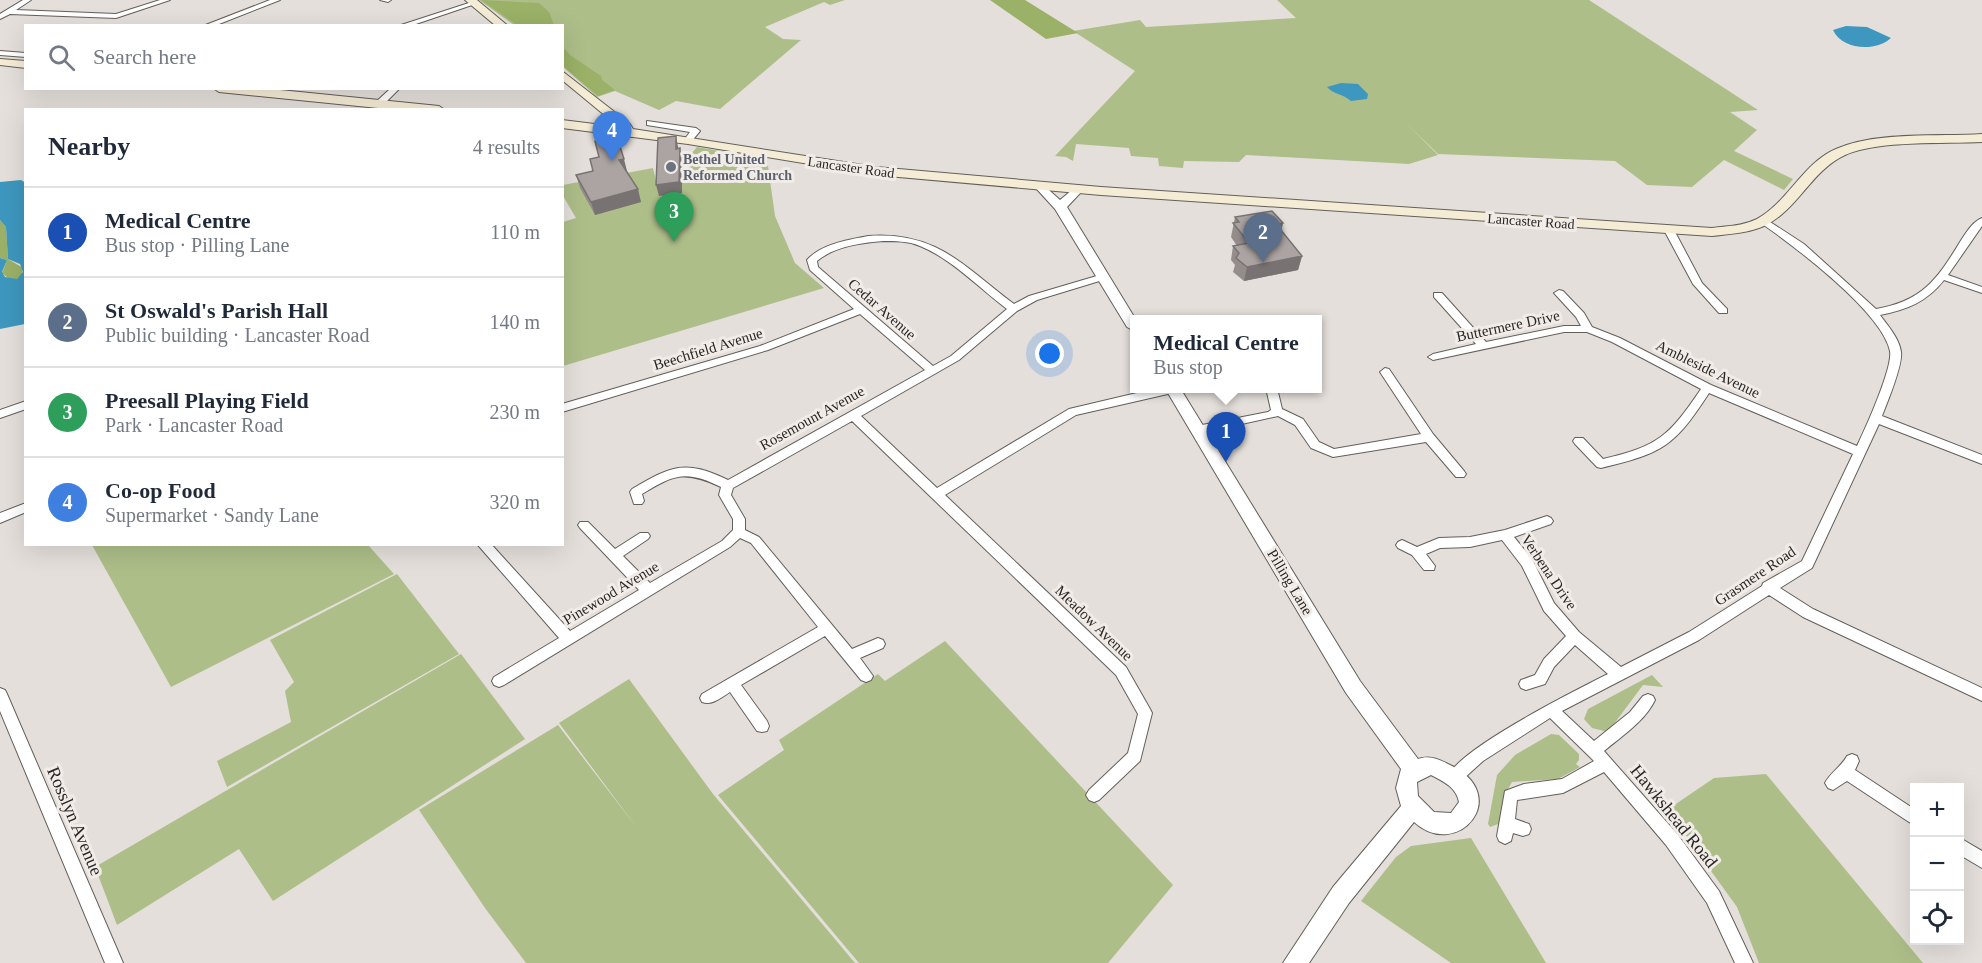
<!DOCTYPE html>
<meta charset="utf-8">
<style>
body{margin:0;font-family:Georgia,serif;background:#f6f6f7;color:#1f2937}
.controls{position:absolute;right:18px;bottom:18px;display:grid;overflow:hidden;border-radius:0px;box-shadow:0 6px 24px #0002}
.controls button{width:54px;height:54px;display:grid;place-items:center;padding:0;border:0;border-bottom:2px solid #e0e1e3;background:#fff;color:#1f2937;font:30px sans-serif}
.you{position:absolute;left:1050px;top:354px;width:21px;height:21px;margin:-15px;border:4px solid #fff;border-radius:50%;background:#1a73e8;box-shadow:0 0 0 9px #1a73e833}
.badge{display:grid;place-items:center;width:39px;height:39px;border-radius:50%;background:#b45309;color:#fff;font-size:20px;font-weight:700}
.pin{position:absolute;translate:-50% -50px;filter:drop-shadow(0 2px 3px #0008)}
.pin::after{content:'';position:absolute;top:32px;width:21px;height:18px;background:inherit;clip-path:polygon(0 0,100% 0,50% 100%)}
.popup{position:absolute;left:1130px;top:315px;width:192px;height:78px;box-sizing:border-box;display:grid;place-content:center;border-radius:0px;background:#fff;filter:drop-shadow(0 2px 4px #0005);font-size:20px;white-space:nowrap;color:#747a83}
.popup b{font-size:22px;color:#1f2937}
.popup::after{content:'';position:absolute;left:50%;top:100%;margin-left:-12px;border:12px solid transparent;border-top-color:#fff}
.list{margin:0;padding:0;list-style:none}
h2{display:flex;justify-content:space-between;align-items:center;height:78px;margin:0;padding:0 24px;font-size:26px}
h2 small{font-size:20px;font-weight:400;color:#747a83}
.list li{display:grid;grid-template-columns:39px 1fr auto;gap:18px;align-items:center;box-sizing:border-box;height:90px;padding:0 24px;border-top:2px solid #e0e1e3}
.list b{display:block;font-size:22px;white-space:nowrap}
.list p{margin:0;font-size:20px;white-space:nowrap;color:#747a83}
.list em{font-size:20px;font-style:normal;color:#747a83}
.icon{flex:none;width:33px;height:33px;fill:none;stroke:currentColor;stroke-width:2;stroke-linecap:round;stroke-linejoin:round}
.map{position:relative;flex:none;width:1982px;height:963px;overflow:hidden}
.search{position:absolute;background:#fff;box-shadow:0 6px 24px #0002;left:24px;top:24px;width:540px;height:66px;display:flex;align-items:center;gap:15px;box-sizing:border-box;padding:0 21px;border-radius:0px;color:#747a83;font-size:22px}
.panel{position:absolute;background:#fff;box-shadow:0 6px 24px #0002;left:24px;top:108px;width:540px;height:438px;border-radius:0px}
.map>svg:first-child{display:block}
</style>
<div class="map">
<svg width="1982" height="963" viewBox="0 0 1982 963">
<rect width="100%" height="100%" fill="#e4dfda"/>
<path fill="#adbe89" d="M479,0H845L830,5L824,2L765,27L783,39L801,40L720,109L676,101L659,110L615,91L597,97L563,67L562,26L514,25Z
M1277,0H1589L1758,110L1730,112L1757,130L1734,151L1793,179L1784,190L1724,160L1692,187L1647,185L1615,161L1438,154L1406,123L1438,155L1409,164L1246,155L1239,162L1184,161L1183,168L1159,166L1158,158L1131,156L1129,148L1076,144L1073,161L1066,157L1055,156L1135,71L1073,31L1140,20L1146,27L1296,18Z
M697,147L767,159L775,216L795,263L824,288L563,366V222L576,218L563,196V185L653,168L656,181L688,178L687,159Z
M92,545H368L394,574L171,687Z
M397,574L459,654L227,787L217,761L291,722L285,691L294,682L270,640Z
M945,641L1173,885L1108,963H859L718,795L784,750L779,740L878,674L885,681Z
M461,654L525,739L273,901L239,849L117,925L95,867Z
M1652,675L1663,687L1643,685L1608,732L1592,728L1584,719L1588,709Z
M629,679L713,794L855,963H526L485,908L419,810L558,725L637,828L559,723Z
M1551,734L1559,735L1579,754V760L1576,764L1580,767L1558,779L1512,782L1503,798L1501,823L1490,827L1488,824L1497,775L1515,755Z
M1766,774L1923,963H1759L1737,907L1667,810L1714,778Z
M1471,838L1546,963H1451L1361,901L1396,857L1411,846Z"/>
<path fill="#9ab167" d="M481,0L539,3L549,12L554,25H517Z
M990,0H1025L1078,33L1046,39Z
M562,46L570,55L601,76L602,80L615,90L598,96L563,66Z
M0,220L6,227L8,259L23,268L22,275L17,279H9L2,273L7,260L0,258Z"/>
<path fill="#3e97be" d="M1846,26L1867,27L1891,38C1876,52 1842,50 1833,30Z
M1341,83L1358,84L1368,94L1367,99L1351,101C1343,94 1333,94 1327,87Z
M21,180L26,183L25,324L0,329V258L7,260L2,272L5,277L17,279L23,272L20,264L8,259L6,227L0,220V182Z"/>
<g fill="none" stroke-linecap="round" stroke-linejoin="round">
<g stroke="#635f5a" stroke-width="2">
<path id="minor" d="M23,0H31L16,10L116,14L160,0H170L116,18L10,14L0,19V14Z
M270,0H280L214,26H203Z
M380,0H391L388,2Z
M472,2L478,3L410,26H398Z
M0,51L26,53V57L0,55Z
M391,88H400L383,105H377V101Z
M647,121L696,128L700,131L691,142L688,143L684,140L690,132L647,125Z
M1764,218L1804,244L1876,309C1922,301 1937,280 1960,242C1966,233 1972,222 1982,218V226L1948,275L1982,287V293L1944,280C1927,302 1906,310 1880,315C1888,326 1899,338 1901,352C1903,365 1887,403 1882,416L1982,455V464L1879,424L1812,568L1780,588L1813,609L1982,688V701L1803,617L1769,595L1699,640L1562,711L1594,741L1630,712L1643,696L1648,694L1653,696L1655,700C1645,721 1622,736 1604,751L1678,835L1719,891L1753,963H1735L1707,903L1666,845L1604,772L1563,793L1517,800L1515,819L1529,824L1531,829L1529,834L1523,836L1513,833L1511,841L1505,844L1499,841L1497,836L1505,791L1524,784L1562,779L1594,761L1550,718L1483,761L1461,781L1456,783L1451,781L1448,776C1462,747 1576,690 1608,674L1575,645L1554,667L1545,684L1526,690L1521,688L1519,684L1521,680L1535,675L1544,659L1566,636L1544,611L1522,566L1502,540L1470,547L1440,548L1426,554L1435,566L1434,570H1424L1412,555L1398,548L1396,545L1398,542L1402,540L1417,547L1439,538L1470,537L1505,530L1547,516L1551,518L1553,521L1551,524L1514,537L1532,559L1554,603L1579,632L1621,667L1689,632L1762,586L1763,583L1802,561L1853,454L1709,393C1674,447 1663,453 1601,468L1597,467L1575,444L1573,441L1575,438H1583L1603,459C1659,446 1669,436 1701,389L1612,342L1587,332H1564L1433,360L1428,357L1433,354L1476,344L1434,297V293H1442L1486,342L1564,326H1581L1576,317L1554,293L1559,290L1563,291L1584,313L1592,327L1620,338L1711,385L1857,446C1865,429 1893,368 1890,351C1882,312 1794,246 1761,223L1759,221Z
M1669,227L1674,230L1702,283L1727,309V313H1719L1693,284L1664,230Z
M868,236C937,231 963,266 1014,304L1029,296L1100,275H1106L1108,277L1106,279L1037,300L1017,311L959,360L861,416L937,488L1069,409L1158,388L1178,389L1172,393L1076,415L945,495L1126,667L1150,709L1152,713L1140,761L1099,800L1094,802L1089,800L1086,795L1089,790L1128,753L1138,714L1116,675L852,421L733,488L731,495L745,519V530L759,537L852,649L878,638L883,640L885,644L883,648L860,658L873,676L871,680L866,682L861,680L825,636L741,685L767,721L769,726L767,731L762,732L757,731L730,692C722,697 712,706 702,702L700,698L702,694L818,627L751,543L740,538L730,547L504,685L499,687L494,685L492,681L494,677L559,638L477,544H491L570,631L639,590L580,528L578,525L580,522H588L615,549L640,533H648L650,536L648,539L623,556L650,583L722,541L733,530V519L719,495L721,487C686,470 675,474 642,494L644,501L642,504H634L630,492L632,489C671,466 685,459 728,480L925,370L860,314L768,350L562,412V404L760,346L854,309L810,270L807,260C821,244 848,240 868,236ZM883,241C895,241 908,241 920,246C952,259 979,288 1007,309L951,356L933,366L818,267L817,261C835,246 861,243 883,241Z
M1385,368L1389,369L1433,434L1464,471L1466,474L1464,477H1456L1426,442L1333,457L1311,448L1295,425L1278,416L1197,434L1191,430L1197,426L1268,412L1271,410L1266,388H1277L1282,409L1303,419L1319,442L1334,449L1421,434L1380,372Z
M26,401V409L0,418V410Z
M26,503V512L0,523V513Z
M0,688L5,690L7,694L123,963H105L0,711Z
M1852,754L1857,756L1859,761L1855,770L1914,809V824L1909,822L1847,781L1833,790L1828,788L1825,783C1830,773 1841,767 1847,756Z
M1960,838L1982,851V868L1960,855Z"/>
</g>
<g stroke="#635f5a" stroke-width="2">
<path id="tertiary" d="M1040,182L1060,200L1078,185L1084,189L1067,207L1136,320L1134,331L1127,327L1055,209L1034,186Z
M1165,388H1180L1360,681L1418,759C1429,755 1438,759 1448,764C1515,794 1458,862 1414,822L1349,903L1309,963H1283L1333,887L1401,806L1396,788L1401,769L1346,693ZM1431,775C1444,782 1456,787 1459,802L1451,813L1434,812L1418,796L1417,782Z"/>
</g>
<g stroke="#635f5a" stroke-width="2">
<path id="secondary" d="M465,0H477L508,26H496Z
M0,59L26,61V68L0,65Z
M562,71L630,124L633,129L876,167L1101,187L1712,228C1727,226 1743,226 1757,219C1788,202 1803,163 1836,149C1877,131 1938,137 1982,134V142C1944,144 1878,140 1845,155C1812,170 1798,209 1766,225C1750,233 1730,234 1712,236L1101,195L876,175L688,144L562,128V120L619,127L562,80Z
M213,88H260L439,106L445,110H398L219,92Z"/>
</g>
<use href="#minor" fill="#fff" fill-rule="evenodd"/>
<use href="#tertiary" fill="#fff" fill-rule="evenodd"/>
<use href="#secondary" fill="#f5ecd6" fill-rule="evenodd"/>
</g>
<path fill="#948d8c" d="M593,171H627L641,202L595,215L580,188L576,175Z
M1235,217L1283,223L1281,231L1302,256L1298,270L1244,281L1233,272L1235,265L1231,260L1233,246H1237L1231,237Z"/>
<path fill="#787372" d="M676,136L678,147V160L676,149Z
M680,148L682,159V193L659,196L656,185Z
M624,159L627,171L622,172L619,160Z
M638,189L641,202L595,215L591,202Z
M1283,223L1280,237L1276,224Z
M1302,256L1298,270L1244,281L1247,267Z"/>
<path fill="#aca4a3" stroke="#787372" stroke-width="1.5" d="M676,136V149L680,148L679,182L656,185L658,138Z
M617,137L624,159L619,160L638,189L591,202L576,175L593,171L590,159L599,157L595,141Z
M1272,211L1283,223L1276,224L1302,256L1247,267L1236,258L1239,253L1233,246L1249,243L1233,223L1239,222L1235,217Z"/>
<circle fill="#6b7280" stroke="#f1ece7" stroke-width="2" cx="671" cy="167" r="6"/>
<g text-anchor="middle" stroke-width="6" stroke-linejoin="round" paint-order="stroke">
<g font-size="14" font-weight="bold" fill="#5b616d" stroke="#f1ece7" text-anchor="start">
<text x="683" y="164">Bethel United<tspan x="683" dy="16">Reformed Church</tspan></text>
</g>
<g font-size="14" fill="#292725" stroke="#f1ece7">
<text transform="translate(851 167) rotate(8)" y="5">Lancaster Road</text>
<text transform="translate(1531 221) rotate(4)" y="5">Lancaster Road</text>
</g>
<g font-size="15" fill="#292725" stroke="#f1ece7">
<text transform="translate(882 309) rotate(41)" y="5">Cedar Avenue</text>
<text transform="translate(1508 326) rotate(-12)" y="5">Buttermere Drive</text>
<text transform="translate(708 349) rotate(-17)" y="5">Beechfield Avenue</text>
<text transform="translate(1708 369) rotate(26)" y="5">Ambleside Avenue</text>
<text transform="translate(812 418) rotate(-29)" y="5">Rosemount Avenue</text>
<text transform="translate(1549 572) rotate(56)" y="5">Verbena Drive</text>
<text transform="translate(1755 576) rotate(-34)" y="5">Grasmere Road</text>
<text transform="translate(1290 582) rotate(59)" y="5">Pilling Lane</text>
<text transform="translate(611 593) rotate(-31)" y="5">Pinewood Avenue</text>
<text transform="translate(1094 623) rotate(44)" y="5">Meadow Avenue</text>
</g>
<g font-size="18" fill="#292725" stroke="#f1ece7">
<text transform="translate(1674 816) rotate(51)" y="6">Hawkshead Road</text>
<text transform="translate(75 821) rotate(67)" y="6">Rosslyn Avenue</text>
</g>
</g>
</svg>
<div class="controls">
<button>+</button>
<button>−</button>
<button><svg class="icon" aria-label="locate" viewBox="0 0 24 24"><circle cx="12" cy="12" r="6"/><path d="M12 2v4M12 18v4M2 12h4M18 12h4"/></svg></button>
</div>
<div class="you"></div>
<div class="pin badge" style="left:1226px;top:462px;background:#1a4fb4">1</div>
<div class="popup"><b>Medical Centre</b>Bus stop</div>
<div class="pin badge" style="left:1263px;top:263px;background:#5c6f8a">2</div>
<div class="pin badge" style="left:674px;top:242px;background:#2e9e5b">3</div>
<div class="pin badge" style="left:612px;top:161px;background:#3f7fe0">4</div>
<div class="search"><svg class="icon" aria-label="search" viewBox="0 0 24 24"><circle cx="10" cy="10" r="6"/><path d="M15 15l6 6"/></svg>Search here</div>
<section class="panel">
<h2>Nearby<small>4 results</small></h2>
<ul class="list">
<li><span class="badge" style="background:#1a4fb4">1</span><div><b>Medical Centre</b><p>Bus stop · Pilling Lane</p></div><em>110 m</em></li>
<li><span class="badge" style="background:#5c6f8a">2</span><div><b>St Oswald's Parish Hall</b><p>Public building · Lancaster Road</p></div><em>140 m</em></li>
<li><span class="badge" style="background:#2e9e5b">3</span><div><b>Preesall Playing Field</b><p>Park · Lancaster Road</p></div><em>230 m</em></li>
<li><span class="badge" style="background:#3f7fe0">4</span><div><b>Co-op Food</b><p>Supermarket · Sandy Lane</p></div><em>320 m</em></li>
</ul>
</section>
</div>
